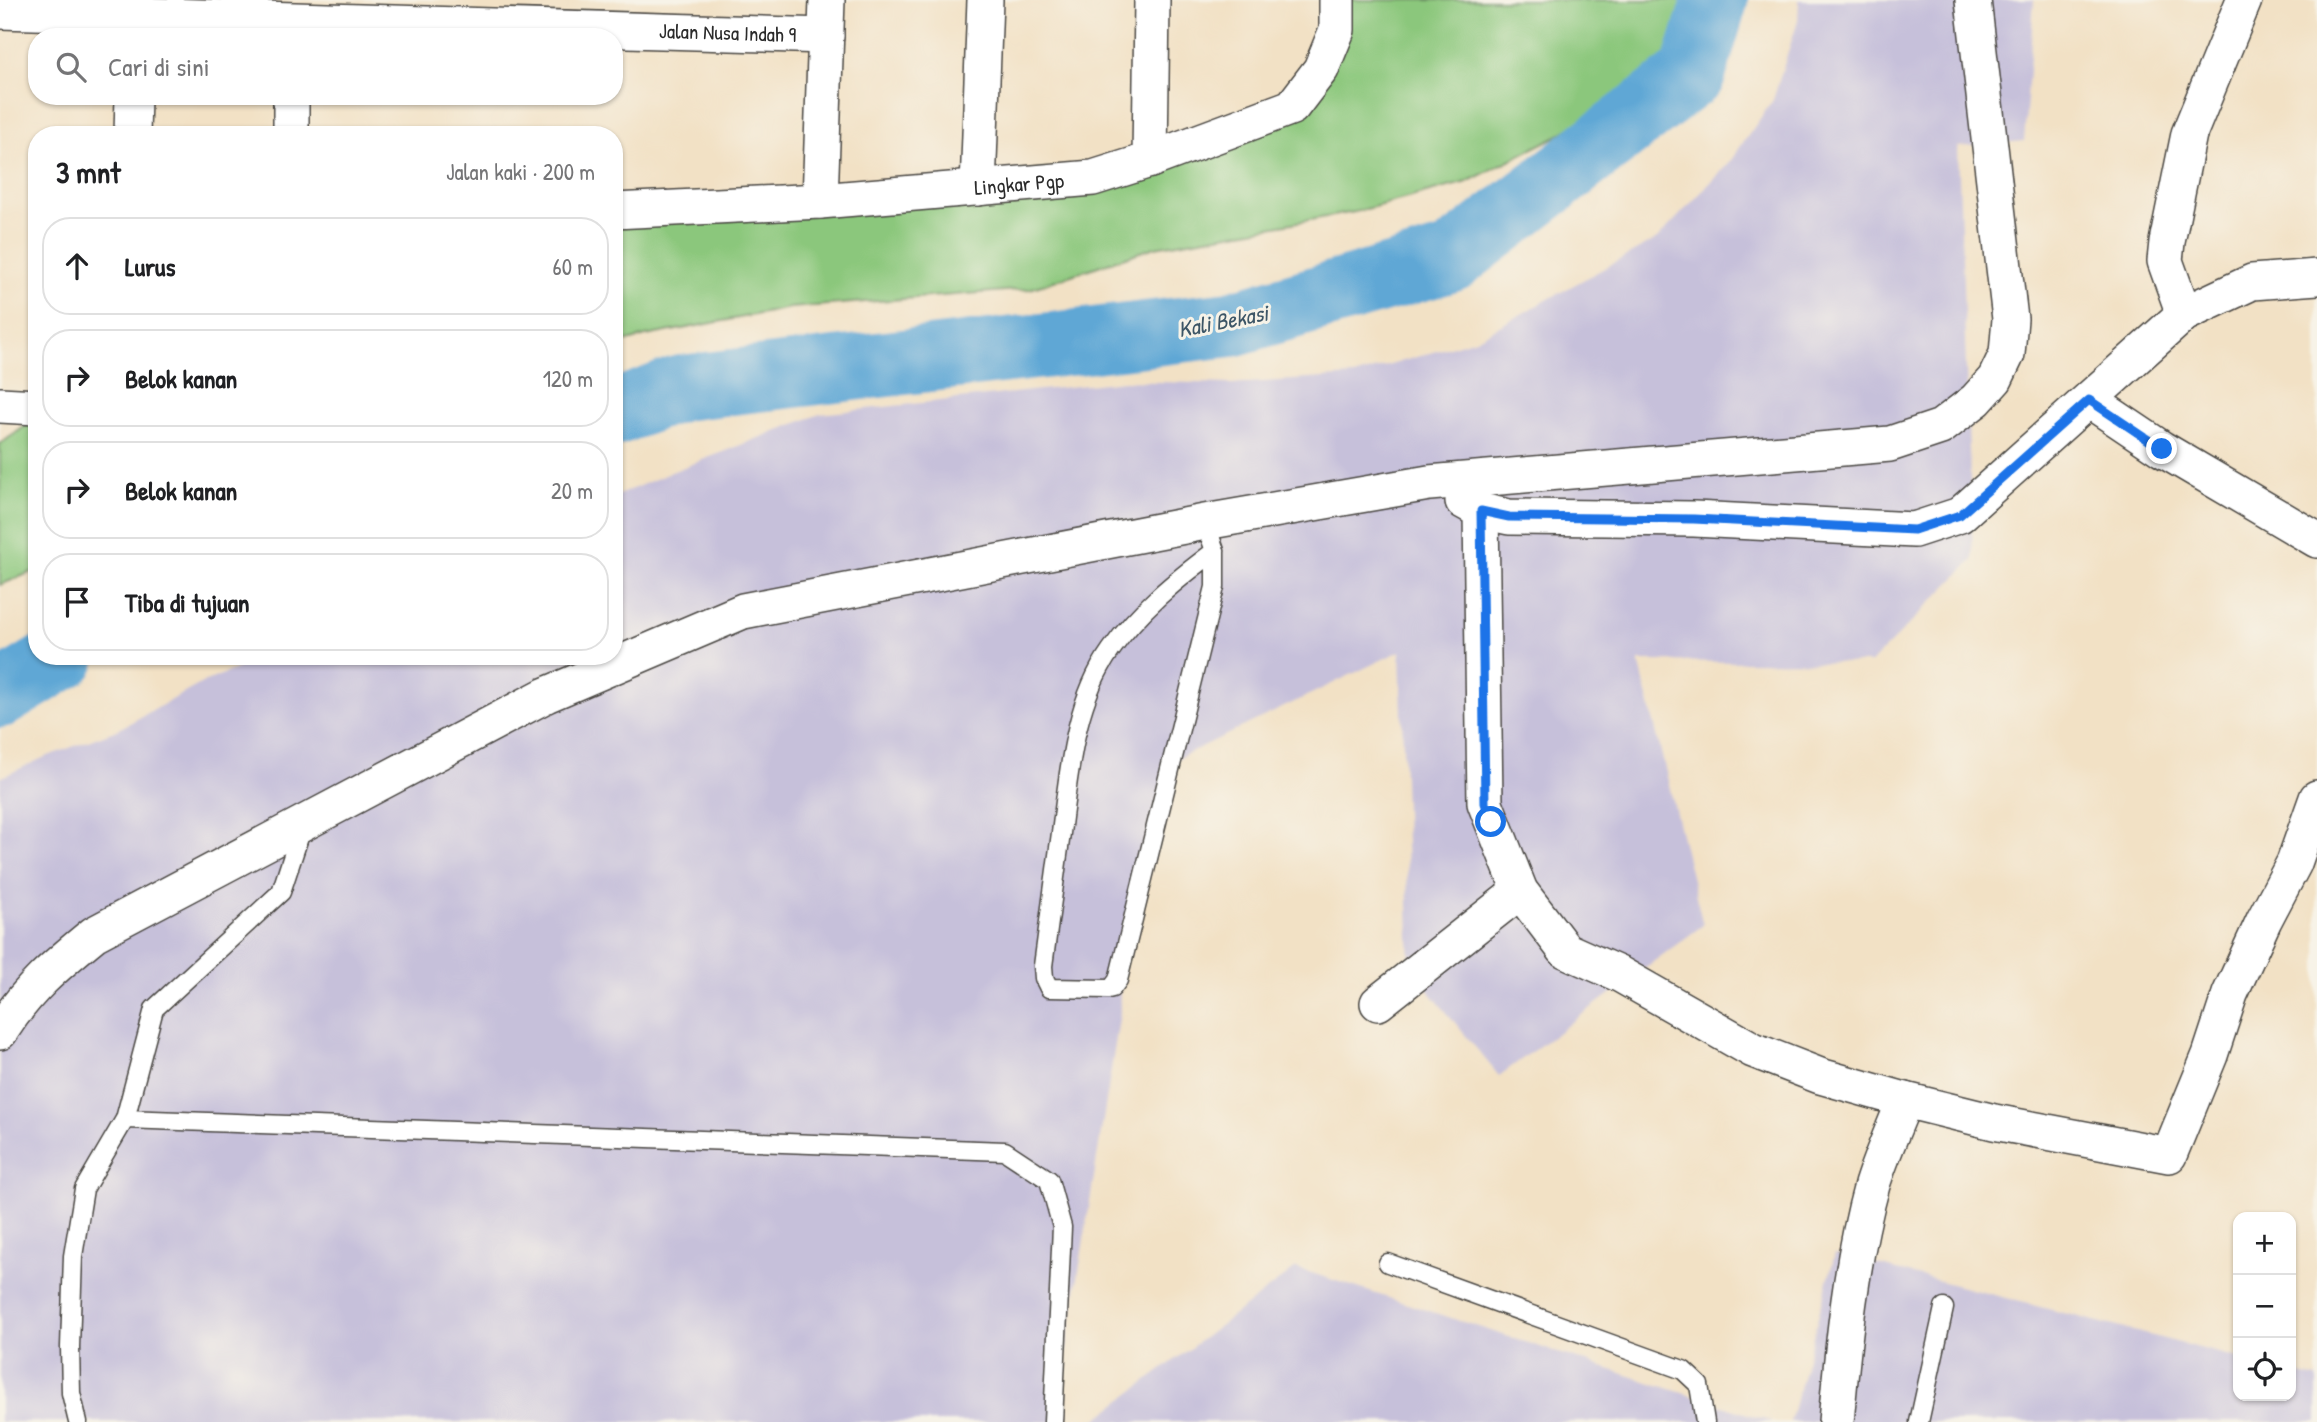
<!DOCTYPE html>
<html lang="id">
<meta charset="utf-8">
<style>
body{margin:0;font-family:"Patrick Hand",sans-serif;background:#f2f2f2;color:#202124}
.controls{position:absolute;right:21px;bottom:21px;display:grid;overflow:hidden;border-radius:14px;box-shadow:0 2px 5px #0004}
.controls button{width:63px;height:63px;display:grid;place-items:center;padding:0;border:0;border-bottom:2px solid #e0e0e0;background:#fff;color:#202124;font:35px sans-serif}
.stop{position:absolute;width:21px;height:21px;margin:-16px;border:5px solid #1a73e8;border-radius:50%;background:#fff}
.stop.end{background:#1a73e8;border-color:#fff;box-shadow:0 2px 7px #0008}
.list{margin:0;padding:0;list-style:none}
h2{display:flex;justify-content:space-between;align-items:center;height:91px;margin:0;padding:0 28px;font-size:30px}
h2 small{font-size:23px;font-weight:400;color:#757577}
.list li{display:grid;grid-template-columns:46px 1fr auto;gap:21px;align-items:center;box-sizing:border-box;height:98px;margin:0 14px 14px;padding:0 14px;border:2px solid #e0e0e0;border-radius:28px}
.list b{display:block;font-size:26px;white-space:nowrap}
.list em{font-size:23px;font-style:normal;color:#757577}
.icon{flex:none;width:38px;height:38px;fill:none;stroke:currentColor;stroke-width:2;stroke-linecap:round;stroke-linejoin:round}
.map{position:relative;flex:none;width:2317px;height:1422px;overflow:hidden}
.search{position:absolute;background:#fff;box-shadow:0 2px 5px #0004;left:28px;top:28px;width:595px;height:77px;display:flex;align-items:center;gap:18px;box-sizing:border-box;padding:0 24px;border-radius:28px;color:#757577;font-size:26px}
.panel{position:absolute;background:#fff;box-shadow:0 2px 5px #0004;left:28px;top:126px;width:595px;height:539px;border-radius:28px}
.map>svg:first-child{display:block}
</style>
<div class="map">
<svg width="2317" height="1422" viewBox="0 0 2317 1422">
<rect width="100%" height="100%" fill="#f7f3e8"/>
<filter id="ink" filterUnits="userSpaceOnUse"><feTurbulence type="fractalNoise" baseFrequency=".0143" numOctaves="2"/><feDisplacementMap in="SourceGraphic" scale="14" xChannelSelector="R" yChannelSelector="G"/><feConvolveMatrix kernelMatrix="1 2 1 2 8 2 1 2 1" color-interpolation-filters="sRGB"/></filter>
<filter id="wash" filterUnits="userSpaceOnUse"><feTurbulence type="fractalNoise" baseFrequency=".00686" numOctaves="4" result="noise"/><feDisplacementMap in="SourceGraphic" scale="28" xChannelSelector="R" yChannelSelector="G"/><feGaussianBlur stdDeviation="1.57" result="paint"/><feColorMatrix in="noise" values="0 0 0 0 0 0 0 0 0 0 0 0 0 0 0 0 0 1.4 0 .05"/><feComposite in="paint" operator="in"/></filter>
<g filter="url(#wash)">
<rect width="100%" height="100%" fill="#f2e1c5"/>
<path fill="#c6c0da" d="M1799,0H2034L2024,141L1958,147L1973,560L1871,663L1639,661L1703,925L1499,1076L1410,968L1400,651L1168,763L1119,941L1120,1013L1055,1422H0V778L43,758L117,730L204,682L267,656H614V497L674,471L820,414L1124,381L1232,384L1354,376L1476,339L1657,239L1729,163L1773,100L1798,20Z
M1835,1254L2238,1358V1396H2291V1372L2317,1378V1422H1790Z
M1296,1268L1772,1422H1093Z"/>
<path fill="#8bc77c" stroke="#5b7954" stroke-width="2" d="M1337,0H1686L1683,36L1629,93L1557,136L1467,182L1355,212L1155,247L1030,289L790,308L646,336L614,345V211L1150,160L1292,107Z
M37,418V570L0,585V444Z"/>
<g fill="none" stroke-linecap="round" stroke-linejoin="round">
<path stroke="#5ea7d5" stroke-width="66" d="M614,413L681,388L1231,324L1452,259L1693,74L1715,0
M0,695L64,656"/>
</g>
</g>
<g filter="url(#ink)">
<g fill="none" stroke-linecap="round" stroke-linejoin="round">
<g stroke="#494642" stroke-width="21">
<path id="service" d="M1205,522L1215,551C1176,580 1139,610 1111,650C1074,702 1069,772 1061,833C1055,878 1049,922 1043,966L1044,978L1049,988L1108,989L1112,988L1118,980L1215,587V551
M125,1119L1005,1151L1049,1180L1062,1227L1053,1422
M1388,1263L1683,1370L1699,1385L1705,1422
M78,1422L71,1393L70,1347L73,1256L84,1189L125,1119L154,1009L281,892L303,825
M1919,1422L1944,1308"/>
</g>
<g stroke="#494642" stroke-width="38">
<g id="minor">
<path id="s1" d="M0,11L826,36"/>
<path d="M132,135L133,96"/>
<path d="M291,135V96"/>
<path d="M1150,160L1152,0"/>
<path d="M978,188L985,0"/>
<path d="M820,201L827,0"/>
<path id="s2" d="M614,211L820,201L1093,178L1150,160L1292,107L1321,69L1337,30V0"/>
<path d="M2184,314L2165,261L2167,242L2189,134L2244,0"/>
<path d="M2089,400L2162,449L2317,540"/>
<path d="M0,405L37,407"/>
<path d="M1463,501L1481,511L1509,517L1694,519L1914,530L1960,515L2184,314L2252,282L2317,277"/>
<path d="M1481,511L1485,803L1520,891L1565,950L1621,975L1753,1050L1820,1076L1905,1100L1994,1122L2169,1155L2210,1055L2230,994L2264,920L2294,863L2317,798"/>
<path d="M1378,1003L1520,891"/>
<path d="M0,1032C27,989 55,966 94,934L546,695L743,611L1205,522L1429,483L1890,444L1941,427L1976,400L1995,379L2007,354L2010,319L1973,0"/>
<path d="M1836,1422C1843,1343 1851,1261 1872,1185C1881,1156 1894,1128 1905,1100"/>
</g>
</g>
<use href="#service" stroke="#fff" stroke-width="18"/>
<use href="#minor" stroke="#fff" stroke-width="35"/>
</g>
</g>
<g fill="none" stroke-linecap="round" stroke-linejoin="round" filter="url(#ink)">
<path stroke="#1a73e8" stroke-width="9" d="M1491,822L1485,803L1481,511L1509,517L1694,519L1914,530L1960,515L2089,400L2162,449"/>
</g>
<g text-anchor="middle" stroke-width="6" stroke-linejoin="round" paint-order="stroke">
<g font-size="21" fill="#2b2b2b" stroke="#f7f3e8">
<text dy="7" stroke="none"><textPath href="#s1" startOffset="728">Jalan Nusa Indah 9</textPath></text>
<text dy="7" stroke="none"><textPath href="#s2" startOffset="406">Lingkar Pgp</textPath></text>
</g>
<g font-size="23" font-style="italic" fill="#3d5666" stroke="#f7f3e8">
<text transform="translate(1223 321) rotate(-11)" y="8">Kali Bekasi</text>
</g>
</g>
</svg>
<div class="controls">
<button>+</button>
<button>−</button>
<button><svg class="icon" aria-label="locate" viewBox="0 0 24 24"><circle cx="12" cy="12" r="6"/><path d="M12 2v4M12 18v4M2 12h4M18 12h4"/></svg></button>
</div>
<div class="stop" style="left:1491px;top:822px"></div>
<div class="stop end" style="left:2162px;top:449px"></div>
<div class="search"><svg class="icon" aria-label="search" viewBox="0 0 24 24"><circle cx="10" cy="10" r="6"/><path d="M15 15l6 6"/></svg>Cari di sini</div>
<section class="panel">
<h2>3 mnt<small>Jalan kaki · 200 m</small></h2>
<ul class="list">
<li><svg class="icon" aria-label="ahead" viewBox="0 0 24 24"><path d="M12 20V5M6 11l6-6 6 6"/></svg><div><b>Lurus</b></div><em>60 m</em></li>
<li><svg class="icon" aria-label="right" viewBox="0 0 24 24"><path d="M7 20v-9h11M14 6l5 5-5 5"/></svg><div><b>Belok kanan</b></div><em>120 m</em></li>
<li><svg class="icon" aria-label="right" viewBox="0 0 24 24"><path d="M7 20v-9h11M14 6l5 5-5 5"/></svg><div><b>Belok kanan</b></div><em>20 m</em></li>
<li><svg class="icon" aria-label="arrive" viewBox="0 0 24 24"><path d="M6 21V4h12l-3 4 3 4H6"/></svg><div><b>Tiba di tujuan</b></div></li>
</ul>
</section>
</div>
